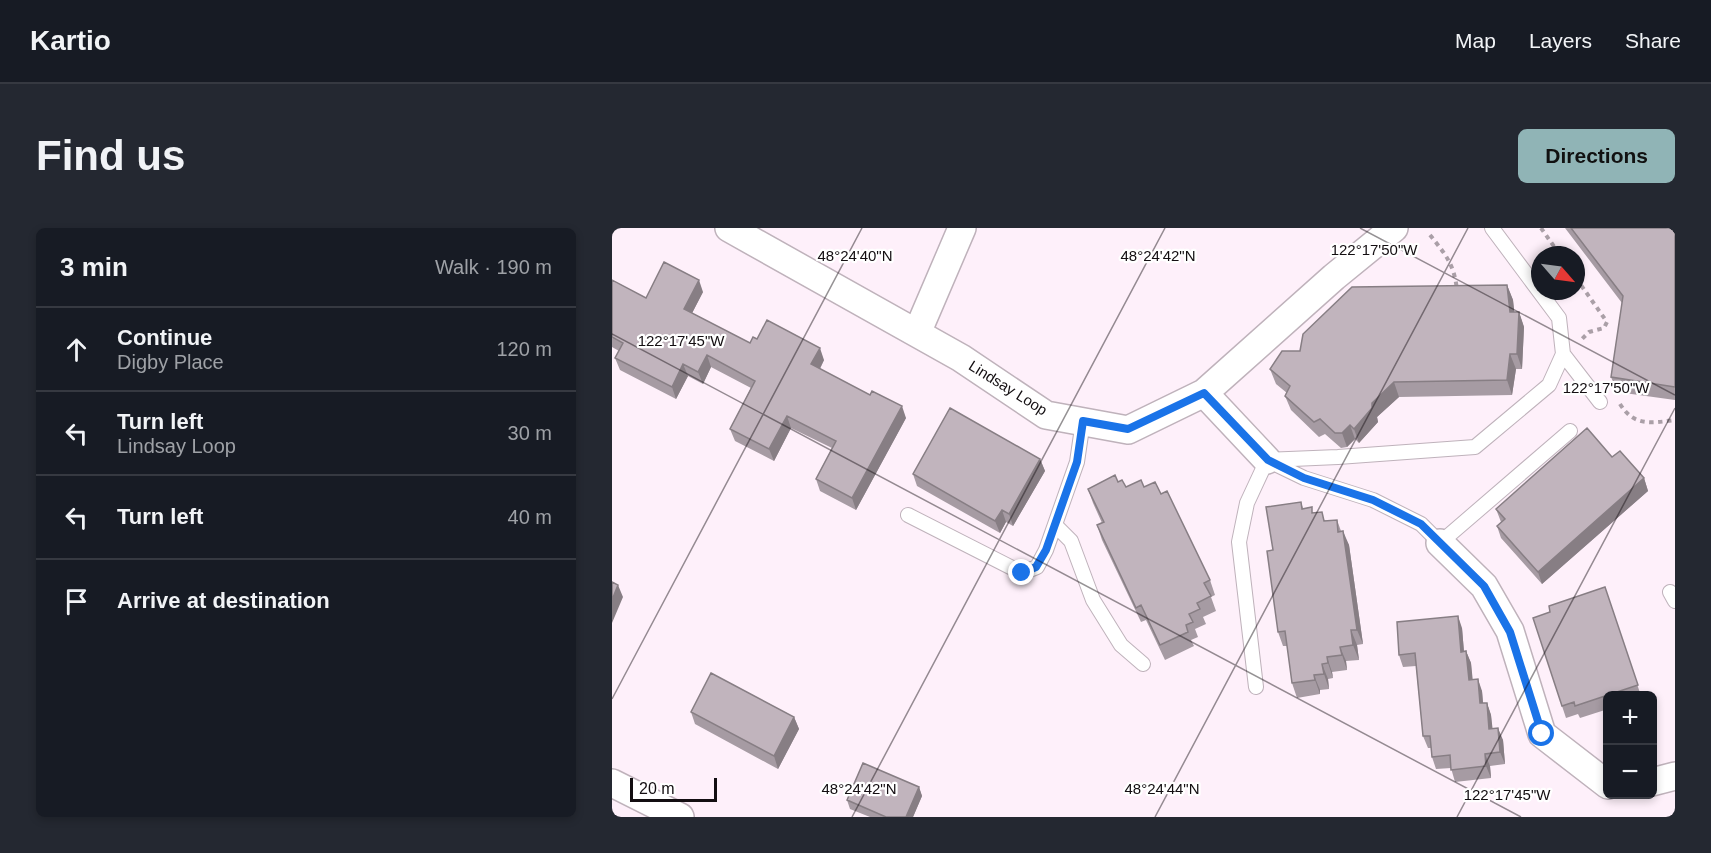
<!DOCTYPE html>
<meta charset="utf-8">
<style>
body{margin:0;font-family:Helvetica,sans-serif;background:#242831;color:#f1f3f6}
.controls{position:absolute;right:18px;bottom:18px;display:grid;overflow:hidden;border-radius:9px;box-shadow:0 3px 9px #0003}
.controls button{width:54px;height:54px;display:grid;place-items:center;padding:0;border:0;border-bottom:2px solid #363941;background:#171b24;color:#f1f3f6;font:30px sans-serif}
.compass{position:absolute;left:919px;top:18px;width:54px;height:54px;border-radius:50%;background:#171b24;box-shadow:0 3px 9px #0003;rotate:118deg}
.scale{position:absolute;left:18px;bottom:15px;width:87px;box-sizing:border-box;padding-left:6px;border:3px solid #130e11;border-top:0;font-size:16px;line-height:21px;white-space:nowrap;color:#130e11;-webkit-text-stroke:4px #fff;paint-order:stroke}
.stop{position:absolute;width:18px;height:18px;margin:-14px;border:4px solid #1a73e8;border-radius:50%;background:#fff}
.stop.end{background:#1a73e8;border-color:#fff;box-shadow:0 2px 6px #0008}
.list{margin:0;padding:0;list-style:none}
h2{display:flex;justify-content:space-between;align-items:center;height:78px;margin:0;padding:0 24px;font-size:26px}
h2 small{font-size:20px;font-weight:400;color:#9ea1a6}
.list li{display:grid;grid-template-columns:39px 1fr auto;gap:18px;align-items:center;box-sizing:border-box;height:84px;padding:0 24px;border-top:2px solid #363941}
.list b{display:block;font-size:22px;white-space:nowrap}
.list p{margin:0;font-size:20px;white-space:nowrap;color:#9ea1a6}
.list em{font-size:20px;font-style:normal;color:#9ea1a6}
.icon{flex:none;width:33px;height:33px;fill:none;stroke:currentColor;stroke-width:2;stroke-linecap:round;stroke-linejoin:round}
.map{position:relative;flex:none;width:1063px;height:589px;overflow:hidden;border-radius:9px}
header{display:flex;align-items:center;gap:36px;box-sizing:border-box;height:84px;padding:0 30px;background:#171b24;border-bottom:2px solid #363941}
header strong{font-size:28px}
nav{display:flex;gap:33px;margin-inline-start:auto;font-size:21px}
.intro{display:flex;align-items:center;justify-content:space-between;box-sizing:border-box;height:144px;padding:0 36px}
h1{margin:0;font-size:42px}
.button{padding:15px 27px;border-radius:9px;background:#90b4b6;color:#111;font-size:21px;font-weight:700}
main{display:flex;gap:36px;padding:0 36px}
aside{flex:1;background:#171b24;border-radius:9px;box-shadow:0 3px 9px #0003}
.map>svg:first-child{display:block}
</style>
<header>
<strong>Kartio</strong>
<nav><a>Map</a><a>Layers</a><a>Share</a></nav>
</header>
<div class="intro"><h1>Find us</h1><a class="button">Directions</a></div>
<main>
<aside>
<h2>3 min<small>Walk · 190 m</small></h2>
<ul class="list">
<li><svg class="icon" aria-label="ahead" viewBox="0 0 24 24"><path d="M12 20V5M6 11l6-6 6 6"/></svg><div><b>Continue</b><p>Digby Place</p></div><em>120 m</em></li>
<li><svg class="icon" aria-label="left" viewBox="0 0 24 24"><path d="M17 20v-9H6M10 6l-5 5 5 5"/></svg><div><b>Turn left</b><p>Lindsay Loop</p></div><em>30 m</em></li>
<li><svg class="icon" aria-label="left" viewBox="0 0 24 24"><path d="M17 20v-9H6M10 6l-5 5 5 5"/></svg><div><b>Turn left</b></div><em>40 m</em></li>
<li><svg class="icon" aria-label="arrive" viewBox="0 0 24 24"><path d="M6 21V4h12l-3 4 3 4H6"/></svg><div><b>Arrive at destination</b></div></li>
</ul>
</aside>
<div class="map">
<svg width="1063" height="589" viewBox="0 0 1063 589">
<rect width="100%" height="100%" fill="#fef0fa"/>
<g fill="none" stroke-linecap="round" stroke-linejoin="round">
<g stroke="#bfb2bb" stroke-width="16">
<path id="service" d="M951,126L988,174
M657,233L692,250L761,272L809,296L828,315L958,203
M296,287L410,345L425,339L434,322L465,234L471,193
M443,297L459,313L481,372L509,417L531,436
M1058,364L1063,373
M644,459L627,314L635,275L655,232L726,229L863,219L937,157L951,126L947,90L880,0"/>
</g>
<g stroke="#bfb2bb" stroke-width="30">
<path id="minor" d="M117,0L349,130L434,187L516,202L592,165L722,49L782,0
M305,105L350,0
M592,165L655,232
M828,315L872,358L898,403L930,506L996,557
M1040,554L1063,548
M0,555L68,589"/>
</g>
<path stroke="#aa9fa7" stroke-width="4" stroke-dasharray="4.5 4.5" stroke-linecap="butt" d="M929,0L948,27
M818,7C834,27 842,36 845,62
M964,50L995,94L992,100L977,104L970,111
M1008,176C1022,199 1040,195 1063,192"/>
<use href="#service" stroke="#fff" stroke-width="14"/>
<use href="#minor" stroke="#fff" stroke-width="27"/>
</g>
<path fill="#a69ba3" d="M953,0H1063V172L1005,164L999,149L1010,75Z
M0,52L34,70L91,64L80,85L138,115L145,111L212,132L208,141L294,190L244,282L208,263L204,251L220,220L179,200L162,233L123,213L118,201L139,160L99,139L91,156L76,148L64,171L8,142L3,130L7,123L0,119Z
M895,57L901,72L902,84H907L912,99L910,141H904L900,167L787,169L765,189L766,194L747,215L743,211L735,219L729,220L713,206L707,209L679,182L673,168L675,165L664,156L658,141L688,123Z
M1000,229L1032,250L1036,263L930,356L889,310L885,298L889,294L884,281Z
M428,231L433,243L401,298L394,294L388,305L305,258L301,246Z
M506,254L514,259H532L549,266L598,352L603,367L599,369L604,383L591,389L594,396L583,401L586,409L579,412L582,418L553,432L534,392L529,394L490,312L485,297L490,295L481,275L476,261Z
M689,274L691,280L702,285L714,293L725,292L729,303L737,317L751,416L745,417L747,432L734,433L735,442L720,444L721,450L716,451L717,461L708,462V466L685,470L680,455L675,418H671L666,404L661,322Z
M993,359L1029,468H996V481L968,490L966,486L954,490L950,478L938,384Z
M850,400L852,424L854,423L859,435L860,451L870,463L871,475H875L879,487L880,501L891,512L893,536L878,538L879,550L843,554L839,540L824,541L820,529L819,520H816L811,508L804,438L791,439L787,427Z
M79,484L182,489L187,501L166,541L83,496Z
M307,559L310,568L301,589H258L238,581L235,572Z"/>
<path fill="#877e84" d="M87,52L91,64L76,93L72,81Z
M895,57L901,72L904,98L898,84Z
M907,84L912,99L910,141L905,126Z
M208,120L212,132L204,148L199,136Z
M898,126L904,141L900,167L895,152Z
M95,127L99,139L91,156L86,144Z
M71,136L76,148L64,171L60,159Z
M782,154L787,169L765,189L766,194L747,215L742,201L760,175Z
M290,178L294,190L244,282L240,270Z
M175,188L179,200L162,233L157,221Z
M738,197L743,211L735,219L730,205Z
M428,231L433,243L401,298L397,286Z
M1032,250L1036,263L930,356L926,344Z
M390,282L394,294L388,305L383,293Z
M731,303L737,317L751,416L745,402Z
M6,357L11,369L0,395V372Z
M846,388L850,400L853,436L849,424Z
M739,402L745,417L747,432L741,417Z
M728,419L734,433L735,442L730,427Z
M854,423L859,435L862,464L857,452Z
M715,429L720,444L721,450L716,435Z
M710,436L716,451L717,461L712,446Z
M702,447L708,462V466L703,452Z
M866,451L870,463L872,487L868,475Z
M875,475L879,487L882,513L877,501Z
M182,489L187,501L166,541L162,528Z
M886,500L891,512L893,536L888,524Z
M873,526L878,538L879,550L874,538Z
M307,559L310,568L301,589H294Z"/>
<path fill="#c1b4bd" stroke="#877e84" stroke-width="1.5" d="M959,0H1063V159L999,149L1011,68Z
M52,34L87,52L72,81L138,115L141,109L145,111L155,92L208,120L199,136L258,167L260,163L290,178L240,270L204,251L224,213L175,188L157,221L118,201L143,153L95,127L86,144L71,136L60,159L3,130L11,115L0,109V52L34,70Z
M895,57L898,84H907L905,126H898L895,152L782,154L760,175V180L742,201L738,197L730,205H723L708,191L702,194L673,168L678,158L658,141L670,123H688L691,106L740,59Z
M338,180L428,231L397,286L390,282L383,293L301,246Z
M975,200L1000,229L1008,223L1032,250L926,344L885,298L893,291L884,281Z
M503,247L506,254L510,252L514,259L529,252L532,259L543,254L549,266L555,263L598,352L592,355L599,368L585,375L588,381L577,386L581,394L574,397L576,404L548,417L529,377L524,380L485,297L492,294L476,261Z
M689,274L690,281L700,279V285L710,284L712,293L725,292L726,304L731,303L745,402H739L741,417L728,419L730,427L715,429L716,435L710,436L712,446L702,447L703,452L680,455L673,403L666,404L655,323L661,322L654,279Z
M0,354L6,357L0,372Z
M993,359L1026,457L963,478L962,474L950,478L921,390L938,384L937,378Z
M846,388L849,424L854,423L857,452L866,451L868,475H875L877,501L886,500L888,524L873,526L874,538L839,542L838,527L820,529L818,508H811L803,425L787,427L785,394Z
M99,445L182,489L162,528L79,484Z
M251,535L307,559L294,589H274L235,572Z"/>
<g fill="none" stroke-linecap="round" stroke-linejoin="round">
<path stroke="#1a73e8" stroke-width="8" d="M410,345L424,339L434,322L465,234L471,193L516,201L592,165L656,232L692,250L761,272L809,296L872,358L898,404L930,506"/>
</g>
<path fill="none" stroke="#130e11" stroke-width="1.5" stroke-opacity="0.45" d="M748,0L1063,167M0,106L909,589M0,471L250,0M240,589L553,0M543,589L856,0M845,589L1063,180"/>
<g text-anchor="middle" stroke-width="4.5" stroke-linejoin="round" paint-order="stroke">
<g font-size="15" fill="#130e11" stroke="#fff">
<text transform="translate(396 160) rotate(32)" y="5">Lindsay Loop</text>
</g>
</g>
<g font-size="15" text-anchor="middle" fill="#130e11" stroke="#fff" stroke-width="4.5" stroke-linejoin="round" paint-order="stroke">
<text x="762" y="27">122°17'50"W</text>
<text x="243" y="33">48°24'40"N</text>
<text x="546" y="33">48°24'42"N</text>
<text x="69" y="118">122°17'45"W</text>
<text x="994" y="165">122°17'50"W</text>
<text x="247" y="566">48°24'42"N</text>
<text x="550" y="566">48°24'44"N</text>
<text x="895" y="572">122°17'45"W</text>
</g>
</svg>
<div class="controls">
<button>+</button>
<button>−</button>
</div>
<svg class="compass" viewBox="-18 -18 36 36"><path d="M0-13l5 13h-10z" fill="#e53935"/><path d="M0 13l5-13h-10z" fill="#9ea1a6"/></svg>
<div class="scale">20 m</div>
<div class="stop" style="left:930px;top:506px"></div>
<div class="stop end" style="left:410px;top:345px"></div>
</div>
</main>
